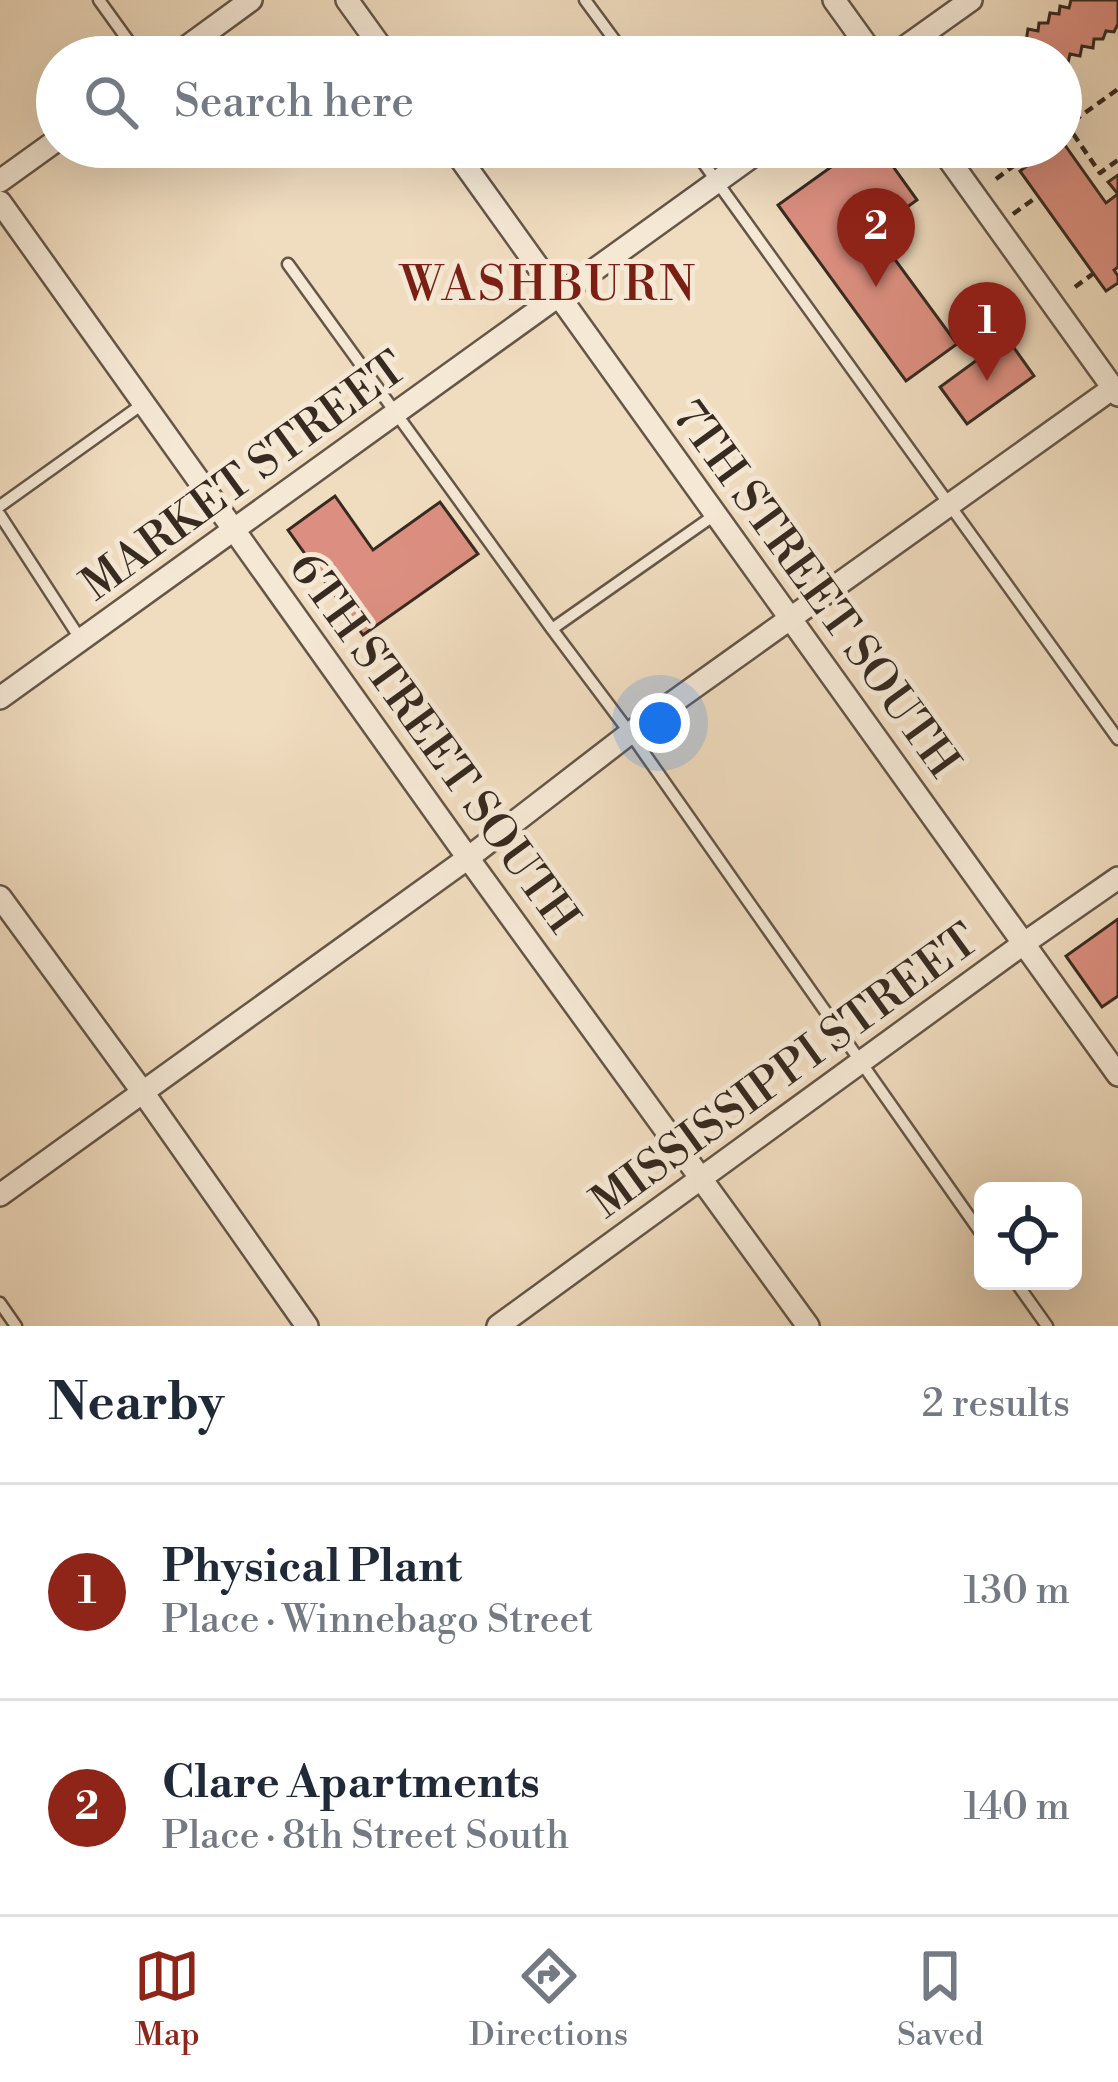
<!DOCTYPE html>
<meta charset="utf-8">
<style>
body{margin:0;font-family:"Libre Bodoni",serif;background:#f2f2f3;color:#1f2937}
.controls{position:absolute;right:36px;bottom:36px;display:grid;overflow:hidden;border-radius:18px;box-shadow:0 12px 48px #0002}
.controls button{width:108px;height:108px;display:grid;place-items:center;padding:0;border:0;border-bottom:3px solid #e0e1e3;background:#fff;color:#1f2937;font:60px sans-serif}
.you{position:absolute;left:660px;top:723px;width:42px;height:42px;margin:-30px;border:9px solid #fff;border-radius:50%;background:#1a73e8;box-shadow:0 0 0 18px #1a73e833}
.badge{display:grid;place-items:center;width:78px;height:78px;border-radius:50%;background:#8f2418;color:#fff;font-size:39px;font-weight:700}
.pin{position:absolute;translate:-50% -99px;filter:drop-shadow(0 3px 6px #0008)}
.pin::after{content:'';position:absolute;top:63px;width:42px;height:36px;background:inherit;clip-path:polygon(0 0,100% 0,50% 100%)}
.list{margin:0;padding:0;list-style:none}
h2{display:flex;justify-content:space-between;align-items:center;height:156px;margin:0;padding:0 48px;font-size:51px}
h2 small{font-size:39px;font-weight:400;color:#747a83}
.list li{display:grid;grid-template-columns:78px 1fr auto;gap:36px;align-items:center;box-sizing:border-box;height:216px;padding:0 48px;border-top:3px solid #e0e1e3}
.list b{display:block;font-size:45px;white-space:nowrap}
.list p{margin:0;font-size:39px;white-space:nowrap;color:#747a83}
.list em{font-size:39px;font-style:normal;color:#747a83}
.icon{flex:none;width:66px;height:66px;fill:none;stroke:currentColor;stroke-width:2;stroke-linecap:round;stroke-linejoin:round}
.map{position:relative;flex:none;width:1118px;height:1326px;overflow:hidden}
.search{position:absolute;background:#fff;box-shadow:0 12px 48px #0002;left:36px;right:36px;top:36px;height:132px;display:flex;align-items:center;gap:30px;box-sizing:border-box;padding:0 42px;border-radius:66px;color:#747a83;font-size:45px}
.sheet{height:588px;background:#fff}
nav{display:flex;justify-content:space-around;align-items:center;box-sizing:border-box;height:168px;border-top:3px solid #e0e1e3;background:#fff;font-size:33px;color:#747a83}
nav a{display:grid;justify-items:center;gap:6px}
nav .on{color:#8f2418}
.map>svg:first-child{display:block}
</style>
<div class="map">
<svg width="1118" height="1326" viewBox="0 0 1118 1326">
<rect width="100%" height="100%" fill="#f0dcbf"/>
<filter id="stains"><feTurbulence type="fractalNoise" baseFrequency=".00167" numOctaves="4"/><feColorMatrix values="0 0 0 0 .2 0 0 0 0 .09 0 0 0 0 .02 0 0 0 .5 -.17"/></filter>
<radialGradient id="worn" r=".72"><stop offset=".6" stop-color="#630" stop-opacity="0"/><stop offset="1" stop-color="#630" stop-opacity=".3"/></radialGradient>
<path fill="#dc8f80" stroke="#372a20" stroke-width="3" d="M1071,0H1118V24L1114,32L1106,31L1103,39H1094L1093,48L1082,46L1080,56L1070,54L1061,94V57H993L994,50H1014L1026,41L1028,29L1038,31L1039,23H1048L1050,13L1059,14L1060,6L1069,8Z
M1062,141L1106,203L1118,194L1108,182L1118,175V267L1114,270L1118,276V283L1106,291L1020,171L1053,147H1061Z
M859,147H879L917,200L874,231L957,344L906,381L778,205Z
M1007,338L1034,376L967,424L940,387Z
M335,496L373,550L440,502L478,554L363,635L288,530Z
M1118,919V996L1102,1007L1066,956Z"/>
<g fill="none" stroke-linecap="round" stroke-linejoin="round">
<g stroke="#655648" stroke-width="15">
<path id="service" d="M99,0L140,57
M585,0L627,57
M692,147L1118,739
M288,264L552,629L630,733L983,1236
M0,506L144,403
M0,515L81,640
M552,629L716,514
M1015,1281L1047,1326
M0,1303L16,1326"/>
</g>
<g stroke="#655648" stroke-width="26">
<path id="minor" d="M347,0L388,57
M834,0L875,57
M173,57L251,0
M891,57L971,0
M452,147L1118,1075
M940,147L1118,395
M0,181L57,140
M0,202L468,858L808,1326
M0,698L765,147
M0,897L142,1091L307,1326
M0,1195L468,858L630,733L1113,388
M498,1326L1023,944L1118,878"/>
</g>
<path stroke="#372a20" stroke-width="4.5" stroke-dasharray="9 6" stroke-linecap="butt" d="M1064,107L1063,119L1100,173L1118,160
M1061,130L1118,89
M996,179L1039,147
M1013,214L1038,196
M1075,287L1094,273"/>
<use href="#service" stroke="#f5e8d5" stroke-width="10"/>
<use href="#minor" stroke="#f5e8d5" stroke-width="21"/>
</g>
<g text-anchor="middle" stroke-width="10" stroke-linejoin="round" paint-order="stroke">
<g font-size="45" fill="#372a20" stroke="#f5e8d5">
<text transform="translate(243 475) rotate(-36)" y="16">MARKET STREET</text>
<text transform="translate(817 588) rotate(54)" y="16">7TH STREET SOUTH</text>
<text transform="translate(435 742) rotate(54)" y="16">6TH STREET SOUTH</text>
<text transform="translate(784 1070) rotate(-36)" y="16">MISSISSIPPI STREET</text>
</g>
<g font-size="48" letter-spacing="3" fill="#7a1f14" stroke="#f5e8d5">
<text x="549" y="300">WASHBURN</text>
</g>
</g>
<rect width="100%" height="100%" filter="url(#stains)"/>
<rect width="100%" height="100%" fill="url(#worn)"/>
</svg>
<div class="controls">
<button><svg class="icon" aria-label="locate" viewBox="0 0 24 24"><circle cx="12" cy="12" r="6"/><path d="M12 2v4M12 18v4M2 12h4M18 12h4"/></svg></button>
</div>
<div class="you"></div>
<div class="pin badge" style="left:987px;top:381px">1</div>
<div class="pin badge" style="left:876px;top:287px">2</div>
<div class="search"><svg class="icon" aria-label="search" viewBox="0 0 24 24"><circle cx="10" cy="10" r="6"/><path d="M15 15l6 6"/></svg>Search here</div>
</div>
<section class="sheet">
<h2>Nearby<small>2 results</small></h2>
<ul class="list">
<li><span class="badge">1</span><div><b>Physical Plant</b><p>Place · Winnebago Street</p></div><em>130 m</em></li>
<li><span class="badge">2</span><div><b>Clare Apartments</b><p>Place · 8th Street South</p></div><em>140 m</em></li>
</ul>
</section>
<nav>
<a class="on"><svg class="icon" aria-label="map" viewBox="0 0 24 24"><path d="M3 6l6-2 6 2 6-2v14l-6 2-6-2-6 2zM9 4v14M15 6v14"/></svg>Map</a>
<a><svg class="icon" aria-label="directions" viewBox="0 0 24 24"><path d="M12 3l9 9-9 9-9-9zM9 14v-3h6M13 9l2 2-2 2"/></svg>Directions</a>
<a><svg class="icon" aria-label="saved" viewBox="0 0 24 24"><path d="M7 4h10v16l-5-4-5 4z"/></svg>Saved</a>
</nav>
